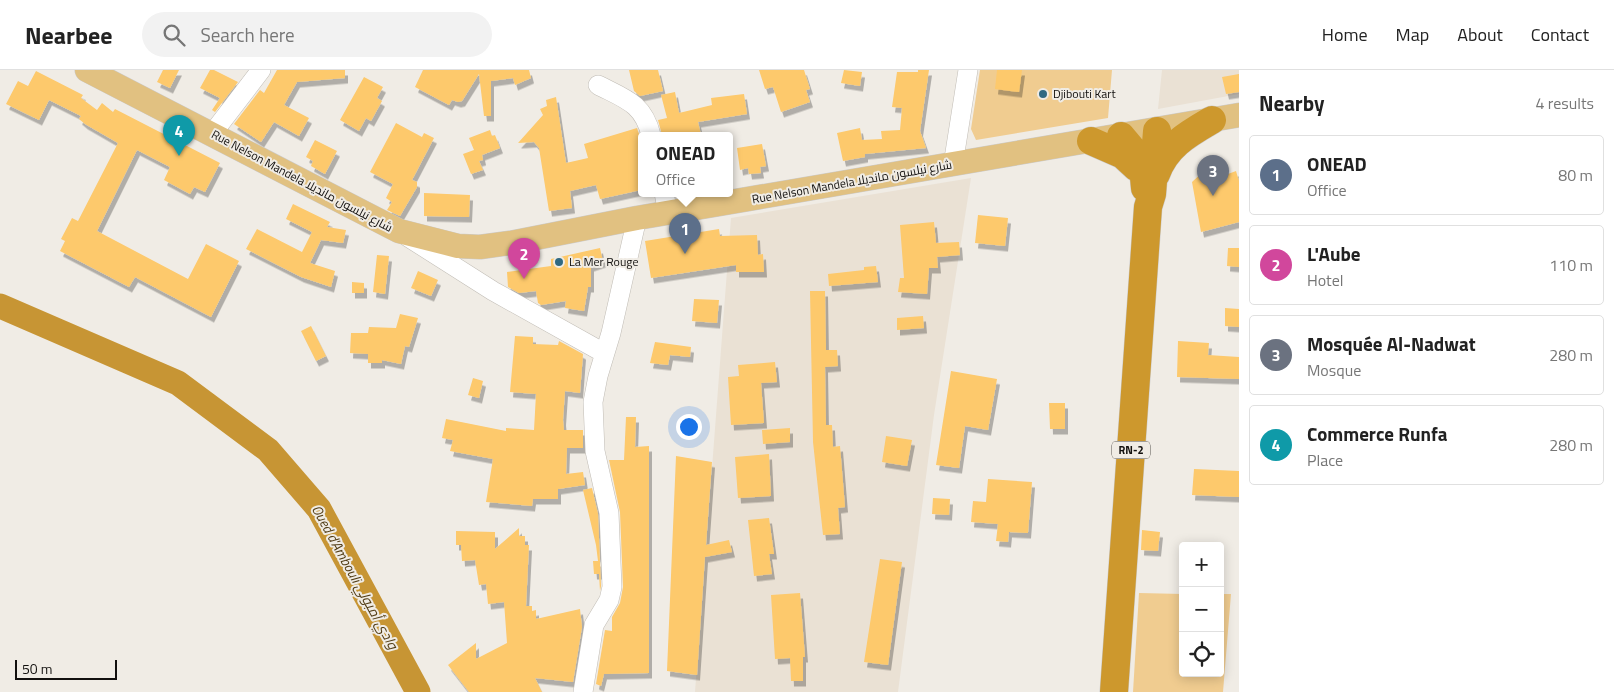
<!DOCTYPE html>
<meta charset="utf-8">
<style>
body{margin:0;font-family:"Titillium Web",Cairo,sans-serif;background:#f2f2f2;color:#222}
.controls{position:absolute;right:15px;bottom:15px;display:grid;overflow:hidden;border-radius:5px;box-shadow:0 2px 12px #0003}
.controls button{width:45px;height:45px;display:grid;place-items:center;padding:0;border:0;border-bottom:1px solid #e0e0e0;background:#fff;color:#222;font:25px sans-serif}
.scale{position:absolute;left:15px;bottom:12px;width:102px;box-sizing:border-box;padding-left:5px;border:2px solid #12100e;border-top:0;font-size:14px;line-height:18px;white-space:nowrap;color:#12100e;-webkit-text-stroke:4px #f0ece5;paint-order:stroke}
.you{position:absolute;left:688px;top:356px;width:18px;height:18px;margin:-12px;border:4px solid #fff;border-radius:50%;background:#1a73e8;box-shadow:0 0 0 8px #1a73e833}
.badge{display:grid;place-items:center;width:32px;height:32px;border-radius:50%;background:#306982;color:#fff;font-size:16px;font-weight:700}
.pin{position:absolute;translate:-50% -41px;filter:drop-shadow(0 1px 2px #0008)}
.pin::after{content:'';position:absolute;top:26px;width:18px;height:15px;background:inherit;clip-path:polygon(0 0,100% 0,50% 100%)}
.popup{position:absolute;left:638px;top:62px;width:95px;height:65px;box-sizing:border-box;display:grid;place-content:center;border-radius:5px;background:#fff;filter:drop-shadow(0 1px 4px #0005);font-size:16px;white-space:nowrap;color:#767676}
.popup b{font-size:19px;color:#222}
.popup::after{content:'';position:absolute;left:50%;top:100%;margin-left:-10px;border:10px solid transparent;border-top-color:#fff}
.list{margin:0;padding:0;list-style:none}
h2{display:flex;justify-content:space-between;align-items:center;height:65px;margin:0;padding:0 20px;font-size:21px}
h2 small{font-size:16px;font-weight:400;color:#767676}
.list li{display:grid;grid-template-columns:32px 1fr auto;gap:15px;align-items:center;box-sizing:border-box;height:80px;margin:0 10px 10px;padding:0 10px;border:1px solid #e0e0e0;border-radius:5px}
.list b{display:block;font-size:19px;white-space:nowrap}
.list p{margin:0;font-size:16px;white-space:nowrap;color:#767676}
.list em{font-size:16px;font-style:normal;color:#767676}
.icon{flex:none;width:28px;height:28px;fill:none;stroke:currentColor;stroke-width:2;stroke-linecap:round;stroke-linejoin:round}
.map{position:relative;flex:none;width:1239px;height:622px;overflow:hidden}
header{display:flex;align-items:center;gap:30px;box-sizing:border-box;height:70px;padding:0 25px;background:#fff;border-bottom:1px solid #e0e0e0}
header strong{font-size:24px}
nav{display:flex;gap:28px;margin-inline-start:auto;font-size:18px}
.search{width:350px;height:45px;background:#f2f2f2;display:flex;align-items:center;gap:12px;box-sizing:border-box;padding:0 18px;border-radius:28px;color:#767676;font-size:19px}
main{display:flex}
aside{flex:1;background:#fff}
.map>svg:first-child{display:block}
</style>
<header>
<strong>Nearbee</strong>
<div class="search"><svg class="icon" aria-label="search" viewBox="0 0 24 24"><circle cx="10" cy="10" r="6"/><path d="M15 15l6 6"/></svg>Search here</div>
<nav><a>Home</a><a>Map</a><a>About</a><a>Contact</a></nav>
</header>
<main>
<div class="map">
<svg width="1239" height="622" viewBox="0 0 1239 622">
<defs>
<filter id="shadow"><feDropShadow dx="3" dy="5.5" stdDeviation="0" flood-color="#0004"/></filter>
</defs>
<rect width="100%" height="100%" fill="#f0ece5"/>
<path fill="#eae1d4" d="M1162,0H1239V24L1158,39Z
M971,108L934,345L898,622H695L731,148Z"/>
<path fill="#f0cc90" d="M980,0H1112L1108,48L976,70L971,59Z
M1139,523L1183,524V603H1220V524H1231L1223,622H1133Z"/>
<g fill="none" stroke-linecap="round" stroke-linejoin="round">
<path stroke="#c79534" stroke-width="25" d="M0,236L178,313L268,380L319,439L418,622"/>
</g>
<path fill="#fdc96c" filter="url(#shadow)" d="M163,0H179L170,18L157,12Z
M210,0H214L238,12L215,42L212,40L220,28L200,18Z
M277,0H345V8L297,12L284,35L309,48L299,66L274,52L261,72L234,54L260,20L264,23Z
M423,0H529L531,8L515,15L513,8L491,11V46H484L479,4L462,31L458,32L452,30L449,35L415,17Z
M629,0H658L663,21L640,26L634,21Z
M759,0H804L810,19L806,20L810,32L781,42L773,17L765,19Z
M844,0L862,2L860,16L841,13Z
M918,0H929L920,61L926,78L865,84V87L843,91L837,63L860,58L862,70L882,69L881,61L900,60L902,38L892,37L897,2H918Z
M997,0H1022L1019,22L995,19Z
M36,1L83,25L81,28L97,40L102,33L113,42L115,39L220,93L205,122L194,117L190,124L164,110L170,97L137,80L97,161L188,209L206,174L239,191L211,247L135,207L129,217L60,181L65,171L61,169L72,148L78,151L118,73L85,54L79,49L81,46L49,30L39,50L6,34L18,11L28,16Z
M1239,4V22L1226,24L1222,7Z
M364,7L383,17L377,28L382,31L371,51L366,48L359,61L340,50Z
M675,22L679,43L712,35L711,28L744,24L747,44L698,52L701,65H680L679,62L662,65L658,50L667,48L661,25Z
M556,27L566,93L588,88L584,74L637,58L641,70V120L600,129L596,115L570,121L572,138L549,141L539,78L534,72L518,73L543,45L540,39L547,36L546,30Z
M396,53L422,67L424,63L434,68L412,110L417,112V117L400,146L387,140L392,132L386,128L393,114L370,102Z
M490,60L492,66L495,65L500,78L482,85L483,90L479,91L483,100L471,104L463,84L474,80L469,68Z
M315,70L337,81L325,104L311,96L313,91L306,87Z
M762,74L766,96L760,97L761,103L749,104L748,98L740,100L737,78Z
M1212,97L1220,98L1228,104L1236,101L1239,111V152L1201,162L1192,112L1206,99Z
M424,123L470,125L469,147L424,146Z
M293,134L330,152L327,157L346,160L343,173L321,170L310,193L335,201L331,217L301,207L246,179L257,159L302,182L312,162L286,149Z
M978,145L1008,148L1005,176L975,173Z
M934,152L936,173L959,172L960,185L937,187L938,198H929L927,224L898,222L900,208H904L900,155Z
M719,159L720,166L757,165L758,185L763,184L764,202H736V195L651,208L645,171Z
M600,178L603,192L591,196V217H588L584,241L565,238L566,231L541,235L538,233L536,221L519,223L508,217L507,202L551,196V189Z
M1228,178H1239V197L1227,196Z
M377,185L389,186L385,224L373,222Z
M876,196L878,212L829,216L828,204L864,200V197Z
M418,201L438,210L431,226L411,218Z
M352,212L364,213V223H352Z
M810,221H825L826,280H837L838,296L825,297L826,355H832L833,377L840,376L845,437L838,438L840,464L823,465L813,372Z
M694,229L719,230L717,253L692,251Z
M1225,238L1239,239V257L1225,256Z
M400,244L418,248L409,277L405,276L401,294L382,290V293H368V284L350,283L351,263H368L369,257L396,258Z
M923,246L924,258L897,260V248Z
M311,256L326,286L316,291L301,261Z
M515,266L533,267V274L558,275L559,271L583,284L580,323L565,321L563,350L564,360H583V378H567L566,404L583,402L585,415L558,419V429H533L532,436L486,432L493,389L450,381L453,370L442,368L446,349L506,361V358L534,360L536,324L510,322Z
M1178,271L1209,273L1208,285L1239,287V309L1177,307Z
M655,272L691,277L690,287L670,285L668,295L650,293Z
M775,292L777,312L761,313L764,353L731,355L728,307L739,306L738,295Z
M951,301L997,309L988,360L965,356L959,398L936,395Z
M473,308L483,311L479,328L468,325Z
M1049,333H1065V359H1050Z
M626,347H636L635,377L649,376V603L604,604L601,616L596,614L605,560L612,561V547L620,533L623,517L620,442L609,390H624Z
M790,358V372L763,374L762,360Z
M886,366L912,370L907,396L882,392Z
M769,384L771,426L738,428L735,387Z
M676,386L712,392L706,475L729,470L732,482L705,487L697,605L667,601Z
M1194,399L1239,401V427L1192,425Z
M988,409L1032,412L1028,463L1009,462L1008,472L996,471L998,454L971,452L973,431L986,432Z
M592,418L598,444L601,516L600,521L599,504H594L593,491H598L596,475L583,420Z
M933,428L950,429L949,445L932,444Z
M769,448L774,484H769L772,504L754,506L748,450Z
M519,458V466H525V475H529L526,536H532V541L536,540V549L580,539L582,557L573,612L535,608L542,622H469L448,595L476,573V589L507,573L504,532L488,534L486,514L479,515L475,490L462,491L461,475H456V461L495,462V479Z
M1142,460L1160,462L1158,481L1141,480Z
M880,489L902,492L888,595L864,592Z
M800,523L805,587H803V611H791L790,588L775,589L771,525Z"/>
<g fill="none" stroke-linecap="round" stroke-linejoin="round">
<g stroke="#c0bcb5" stroke-width="20">
<path id="minor" d="M598,15C625,29 643,33 651,65
M212,64L261,0
M953,95L968,0
M664,123L668,143
M408,167L493,221L604,283
M583,622L594,555L609,530L612,517L609,443L595,381L593,332L598,306L611,263L637,148"/>
</g>
<g stroke="#cbcaca" stroke-width="25">
<path id="major" d="M87,0L399,161L458,176L480,177L510,173L637,148L1239,45"/>
</g>
<g stroke="#cbcaca" stroke-width="29">
<path id="highway" d="M1121,66C1140,88 1143,90 1145,118
M1091,71L1123,85L1136,97
M1156,104C1166,76 1188,64 1212,50
M1114,622L1148,137L1152,124L1157,61"/>
</g>
<use href="#minor" stroke="#fff" stroke-width="19"/>
<use href="#major" stroke="#e1c181" stroke-width="24"/>
<use href="#highway" stroke="#cd982d" stroke-width="28"/>
</g>
<g fill="#306982" stroke="#f0ece5" stroke-width="2">
<circle cx="1043" cy="24" r="5"/>
<circle cx="559" cy="192" r="5"/>
</g>
<g text-anchor="middle" stroke-width="4" stroke-linejoin="round" paint-order="stroke">
<rect fill="#f0ece5" stroke="#55524e" stroke-width="1" x="1112" y="371.5" width="38" height="17" rx="4"/>
<g font-size="11" font-weight="bold" fill="#12100e">
<text x="1131" y="384">RN-2</text>
</g>
<g font-size="12" fill="#12100e" stroke="#f0ece5" text-anchor="start">
<text x="1053" y="28">Djibouti Kart</text>
<text x="569" y="196">La Mer Rouge</text>
</g>
<g font-size="12" fill="#12100e" stroke="#f0ece5">
<text transform="translate(302 111) rotate(28)" y="4">Rue Nelson Mandela شارع نيلسون مانديلا</text>
<text transform="translate(852 112) rotate(-10)" y="4">Rue Nelson Mandela شارع نيلسون مانديلا</text>
</g>
<g font-size="14" font-style="italic" fill="#513c15" stroke="#f0ece5">
<text transform="translate(355 507) rotate(61)" y="5">Oued d'Ambouli وادي أمبولي</text>
</g>
</g>
</svg>
<div class="controls">
<button>+</button>
<button>−</button>
<button><svg class="icon" aria-label="locate" viewBox="0 0 24 24"><circle cx="12" cy="12" r="6"/><path d="M12 2v4M12 18v4M2 12h4M18 12h4"/></svg></button>
</div>
<div class="scale">50 m</div>
<div class="you"></div>
<div class="pin badge" style="left:685px;top:184px;background:#5c6f8a">1</div>
<div class="popup"><b>ONEAD</b>Office</div>
<div class="pin badge" style="left:524px;top:209px;background:#d1479c">2</div>
<div class="pin badge" style="left:1213px;top:126px;background:#6b7280">3</div>
<div class="pin badge" style="left:179px;top:86px;background:#0f9aa8">4</div>
</div>
<aside>
<h2>Nearby<small>4 results</small></h2>
<ul class="list">
<li><span class="badge" style="background:#5c6f8a">1</span><div><b>ONEAD</b><p>Office</p></div><em>80 m</em></li>
<li><span class="badge" style="background:#d1479c">2</span><div><b>L'Aube</b><p>Hotel</p></div><em>110 m</em></li>
<li><span class="badge" style="background:#6b7280">3</span><div><b>Mosquée Al-Nadwat</b><p>Mosque</p></div><em>280 m</em></li>
<li><span class="badge" style="background:#0f9aa8">4</span><div><b>Commerce Runfa</b><p>Place</p></div><em>280 m</em></li>
</ul>
</aside>
</main>
